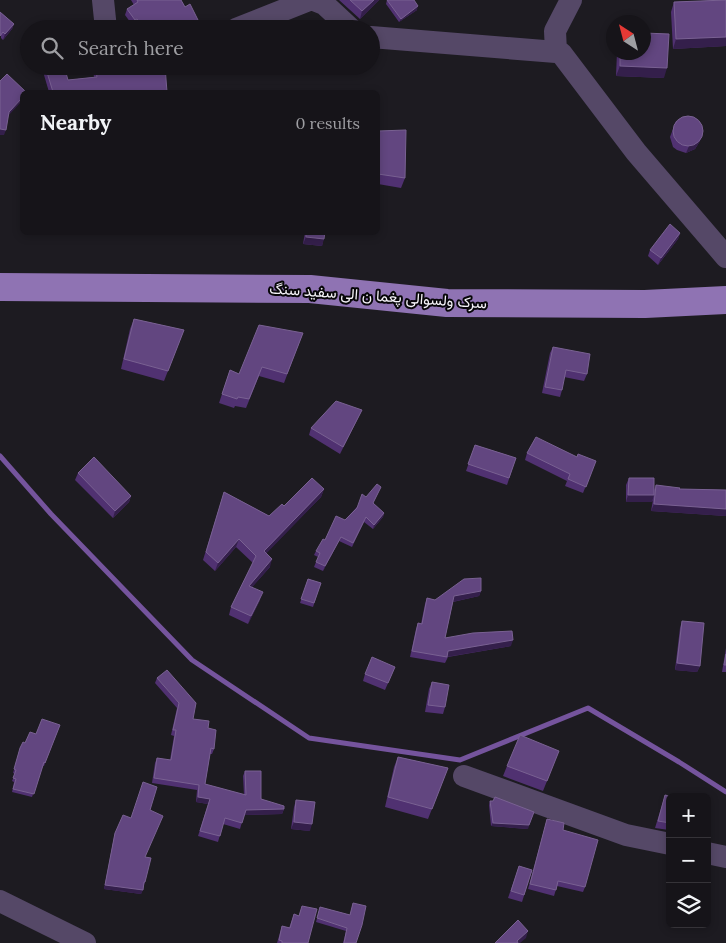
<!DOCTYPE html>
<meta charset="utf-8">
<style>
body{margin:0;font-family:Lora,Vazirmatn,serif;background:#1f1d22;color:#f1f3f6}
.controls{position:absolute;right:15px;bottom:15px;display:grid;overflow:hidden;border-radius:8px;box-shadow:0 2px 8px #0003}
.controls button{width:45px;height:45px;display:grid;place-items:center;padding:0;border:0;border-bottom:1px solid #353338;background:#161419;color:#f1f3f6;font:25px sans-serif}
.compass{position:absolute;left:606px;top:15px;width:45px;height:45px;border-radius:50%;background:#161419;box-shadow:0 2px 8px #0003;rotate:324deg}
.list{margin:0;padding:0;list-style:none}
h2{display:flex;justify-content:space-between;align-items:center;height:65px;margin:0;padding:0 20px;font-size:21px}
h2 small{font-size:16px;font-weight:400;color:#9e9ea2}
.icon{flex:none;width:28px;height:28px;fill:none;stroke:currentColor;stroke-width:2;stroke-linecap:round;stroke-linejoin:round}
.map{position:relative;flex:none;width:726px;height:943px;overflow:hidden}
.search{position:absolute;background:#161419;box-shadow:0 2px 8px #0003;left:20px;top:20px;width:360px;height:55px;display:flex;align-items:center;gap:12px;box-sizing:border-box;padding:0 18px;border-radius:28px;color:#9e9ea2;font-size:19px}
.panel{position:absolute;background:#161419;box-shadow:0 2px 8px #0003;left:20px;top:90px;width:360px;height:145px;border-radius:8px}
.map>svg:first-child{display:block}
</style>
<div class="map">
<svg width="726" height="943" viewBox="0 0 726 943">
<rect width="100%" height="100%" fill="#1d1b21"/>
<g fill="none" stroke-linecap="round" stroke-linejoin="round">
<path stroke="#75549d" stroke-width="5" d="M0,456L51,514L192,660L309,738L460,760L588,708L679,762L726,792"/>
<path stroke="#554867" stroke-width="22" d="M103,0L106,29
M314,0L324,4L351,29
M571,0L555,31L556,52L561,53L636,152L726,257
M236,29L309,0
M371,37L556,52
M464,776L626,835L670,844
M707,853L726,857
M0,901L85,943"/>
<path stroke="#8f73b3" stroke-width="28" d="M0,287L310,289L447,303L645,304L726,300"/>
</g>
<path fill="#503171" d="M131,0H181L196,26L191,29H138L135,25L133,26L125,15L127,9L134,5Z
M339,0H379L360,19Z
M387,0L417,10L399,22L386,4Z
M726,0V46L673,49L671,12L674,2Z
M0,12L14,24L12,29L3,40L1,38Z
M617,52H644L664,78L616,76Z
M94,66H131L167,92H49L44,75L46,69L68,80L94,77L93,70Z
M676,121L700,141L695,149L686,153L677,150L673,147L670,137Z
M378,131L405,178L401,188L378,184Z
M305,232H325L322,246L303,244Z
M680,233L678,239L658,265L648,256L650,250Z
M134,319L184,330L164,381L121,369L130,329Z
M303,333L284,383L259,376L246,408L235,406L234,408L219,403L230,370L239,374Z
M553,347L587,374L584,381L564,377L562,390L560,397L542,393L550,353Z
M362,410L340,454L309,435L311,428Z
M475,445L516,458L507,485L466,471Z
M527,453L577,457L596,461L583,493L565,486L567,481L525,460Z
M78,473L131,496L129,502L113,518L75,480Z
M629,478L654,490L656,485L679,489L726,490V516L651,511L653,500L652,502H626V485Z
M381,487L373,503L384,513L383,517L373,529L364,522L352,547L339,541L323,571L314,567L318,557L314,555L316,551L345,520L366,497Z
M324,489L321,497L266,553L270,567L252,587L260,600L248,624L229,615L231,607L253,563L236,547L215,571L203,560L224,492L269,516L284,506Z
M308,579L321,583L313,607L300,603Z
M481,591L479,596L453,602L445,638L511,646L448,657L445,663L410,657L416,629L418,623L421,624L425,604L427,598L435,600Z
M682,621L700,666L697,672L675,670L680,628Z
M726,648V672H722Z
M395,667L385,690L363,681L365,674Z
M157,678L193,719L208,728L214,749L212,754H210L205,784L244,795L243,776L245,771L261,799L284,809L282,814L244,815L240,829L223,824L218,842L198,836L208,804L196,802L197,790L152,783L155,763L157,758L170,760L174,736L171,735L177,708L155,683Z
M432,682L445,707L443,714L425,712L429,689Z
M60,725L44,766H43L32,797L12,792L14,782L12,781L15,774L13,773L20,748L36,734Z
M398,757L448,768L428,819L385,807L394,767Z
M555,761L543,791L503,776L507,766Z
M665,795L670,797V827L669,830L655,828Z
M296,800L310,831L291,829L294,807Z
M490,801L528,829L491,826L489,805Z
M150,810L145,857V882L141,894L104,889L114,837L115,833L131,818Z
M547,819L563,830L585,887L583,892L557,886L554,896L528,889Z
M519,866L532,870L522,902L508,898Z
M353,903L356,943H343L346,931L316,922L320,907L350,915Z
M302,906L308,943H277L282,926L289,928L294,914L299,916Z"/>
<path fill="#341f4b" d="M374,0H379L360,19L362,11Z
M418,6L417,10L399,22L401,19Z
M137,19L135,25L133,26L135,20Z
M198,20L196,26L191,29H182Z
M14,24L12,29L3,40L5,34Z
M726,37V46L673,49L676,39Z
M620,66L667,68L664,78L616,76Z
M22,98V101L7,117L9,112Z
M0,129L6,130L4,135H0Z
M703,134L700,141L695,149L686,153L689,146Z
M680,233L678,239L658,265L661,258Z
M306,237L324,239L322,246L303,244Z
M324,489L321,497L261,559L264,551Z
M628,495H654L652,502H626Z
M131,496L129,502L113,518L115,511Z
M654,504L726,509V516L651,511Z
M384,513L383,517L373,529L374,525Z
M341,537L339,541L323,571L325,566Z
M239,539L236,547L215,571L218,563Z
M272,559L270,567L246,594L249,586Z
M481,591L479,596L452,602L454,596Z
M263,592L260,600L248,624L251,616Z
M513,640L511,646L446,657L448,651Z
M677,663L700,666L697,672L675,670Z
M198,797L210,799L208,804L196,802Z
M284,809L282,814L244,815L246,810Z
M534,812L528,829L491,826L493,823Z
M294,822L312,824L310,831L291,829Z
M105,885L143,890L141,894L104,889Z
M528,931L526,938L520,943H516L517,941Z"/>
<path fill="#624680" stroke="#796192" d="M137,0H181L185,7L190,4L198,20L182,29H180L179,27L176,29H144L137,19L135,20L127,9L138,2Z
M350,0H374L362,11Z
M387,0H414L418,6L401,19Z
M726,0V37L676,39L674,2Z
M0,12L14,24L5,34L3,32L0,36Z
M644,33L669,34L667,68L620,66V52H644Z
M56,66H64L68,80L97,77L95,66H128L127,67L165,66L167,92H53L46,69Z
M7,74L26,92H22V98L9,112L6,130L0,129V81Z
M673 131a15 15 0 1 1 30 0a15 15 0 1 1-30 0Z
M406,130L405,178L378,174V131Z
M670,224L680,233L661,258L650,250Z
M306,232H325L324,239L306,237Z
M134,319L184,330L168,371L124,359Z
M259,325L303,333L287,374L262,367L249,399L238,397L237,399L222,394L230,370L239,374Z
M553,347L590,354L587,374L566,370L562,390L545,387Z
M336,401L362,410L343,447L311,428Z
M536,437L577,457L578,454L596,461L586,487L568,479L570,474L527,453Z
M475,445L516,458L509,478L468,464Z
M94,457L131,496L115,511L78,473Z
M312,478L324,489L264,551L272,559L249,586L263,592L251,616L231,607L256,556L239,539L218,563L206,552L224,492L269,516L282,504L284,506Z
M629,478H654V495H628Z
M377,484L381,487L373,503L384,513L374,525L366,517L353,543L341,537L325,566L316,562L320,553L316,551L323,539L325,540L336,516L345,520L357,508L362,494L366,497Z
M656,485L680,488L679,489L726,490V509L654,504Z
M481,578V591L454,596L445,638L473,633L512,631L513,640L448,651L447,657L412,651L418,623L422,624L427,598L435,600L464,579Z
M308,579L321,583L314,603L301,599Z
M682,621L704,623L700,666L677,663Z
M726,654V665H724Z
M372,657L395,667L388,683L365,674Z
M167,670L196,703L193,719L209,721L208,728L216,730L214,749L211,748L205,784L246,795L245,771H261V799L284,806V809L246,810L242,823L225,818L220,836L200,831L210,799L198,797L199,785L154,778L157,758L171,760L176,730H173L179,703L157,678Z
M432,682L449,685L445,707L428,705Z
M42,719L60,725L45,763L44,762L34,794L13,789L16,779L13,778L16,770L14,769L20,748L23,742L25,743L30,732L36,734Z
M520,735L559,751L547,781L507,766Z
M398,757L448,768L432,809L388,797Z
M143,782L157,787L150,810L163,816L145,857L151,858L145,882H144L143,890L105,885L115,833L123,815L131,818Z
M665,795L673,797H670V823L658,821Z
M495,797L534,812L529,825L493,823L490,801H493Z
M296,800L315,802L312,824L294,822Z
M547,819L564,823L563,830L598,840L585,887L558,881L556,890L530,884Z
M519,866L532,870L524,895L511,891Z
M353,903L366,906L362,925L356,943H344L347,928L317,918L320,907L350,915Z
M302,906L317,909L308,943H282V941L279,940L282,926L290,928L294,914L299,916Z
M518,920L528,931L517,941L518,943H495Z"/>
<g text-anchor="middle" stroke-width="4" stroke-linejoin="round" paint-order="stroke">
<g font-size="15" fill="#f5f3f8" stroke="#070609">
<text transform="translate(378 296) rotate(4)" y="5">سرک ولسوالی پغما ن الی سفید سنگ</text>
</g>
</g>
</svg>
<div class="controls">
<button>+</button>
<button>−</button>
<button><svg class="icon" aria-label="layers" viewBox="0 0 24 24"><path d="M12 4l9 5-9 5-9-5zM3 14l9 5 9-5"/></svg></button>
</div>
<svg class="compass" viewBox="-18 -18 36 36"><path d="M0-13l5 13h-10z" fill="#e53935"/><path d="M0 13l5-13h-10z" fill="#9e9ea2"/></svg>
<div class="search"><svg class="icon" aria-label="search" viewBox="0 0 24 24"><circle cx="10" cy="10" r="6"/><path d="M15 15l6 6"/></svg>Search here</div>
<section class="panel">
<h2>Nearby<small>0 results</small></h2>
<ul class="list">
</ul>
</section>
</div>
